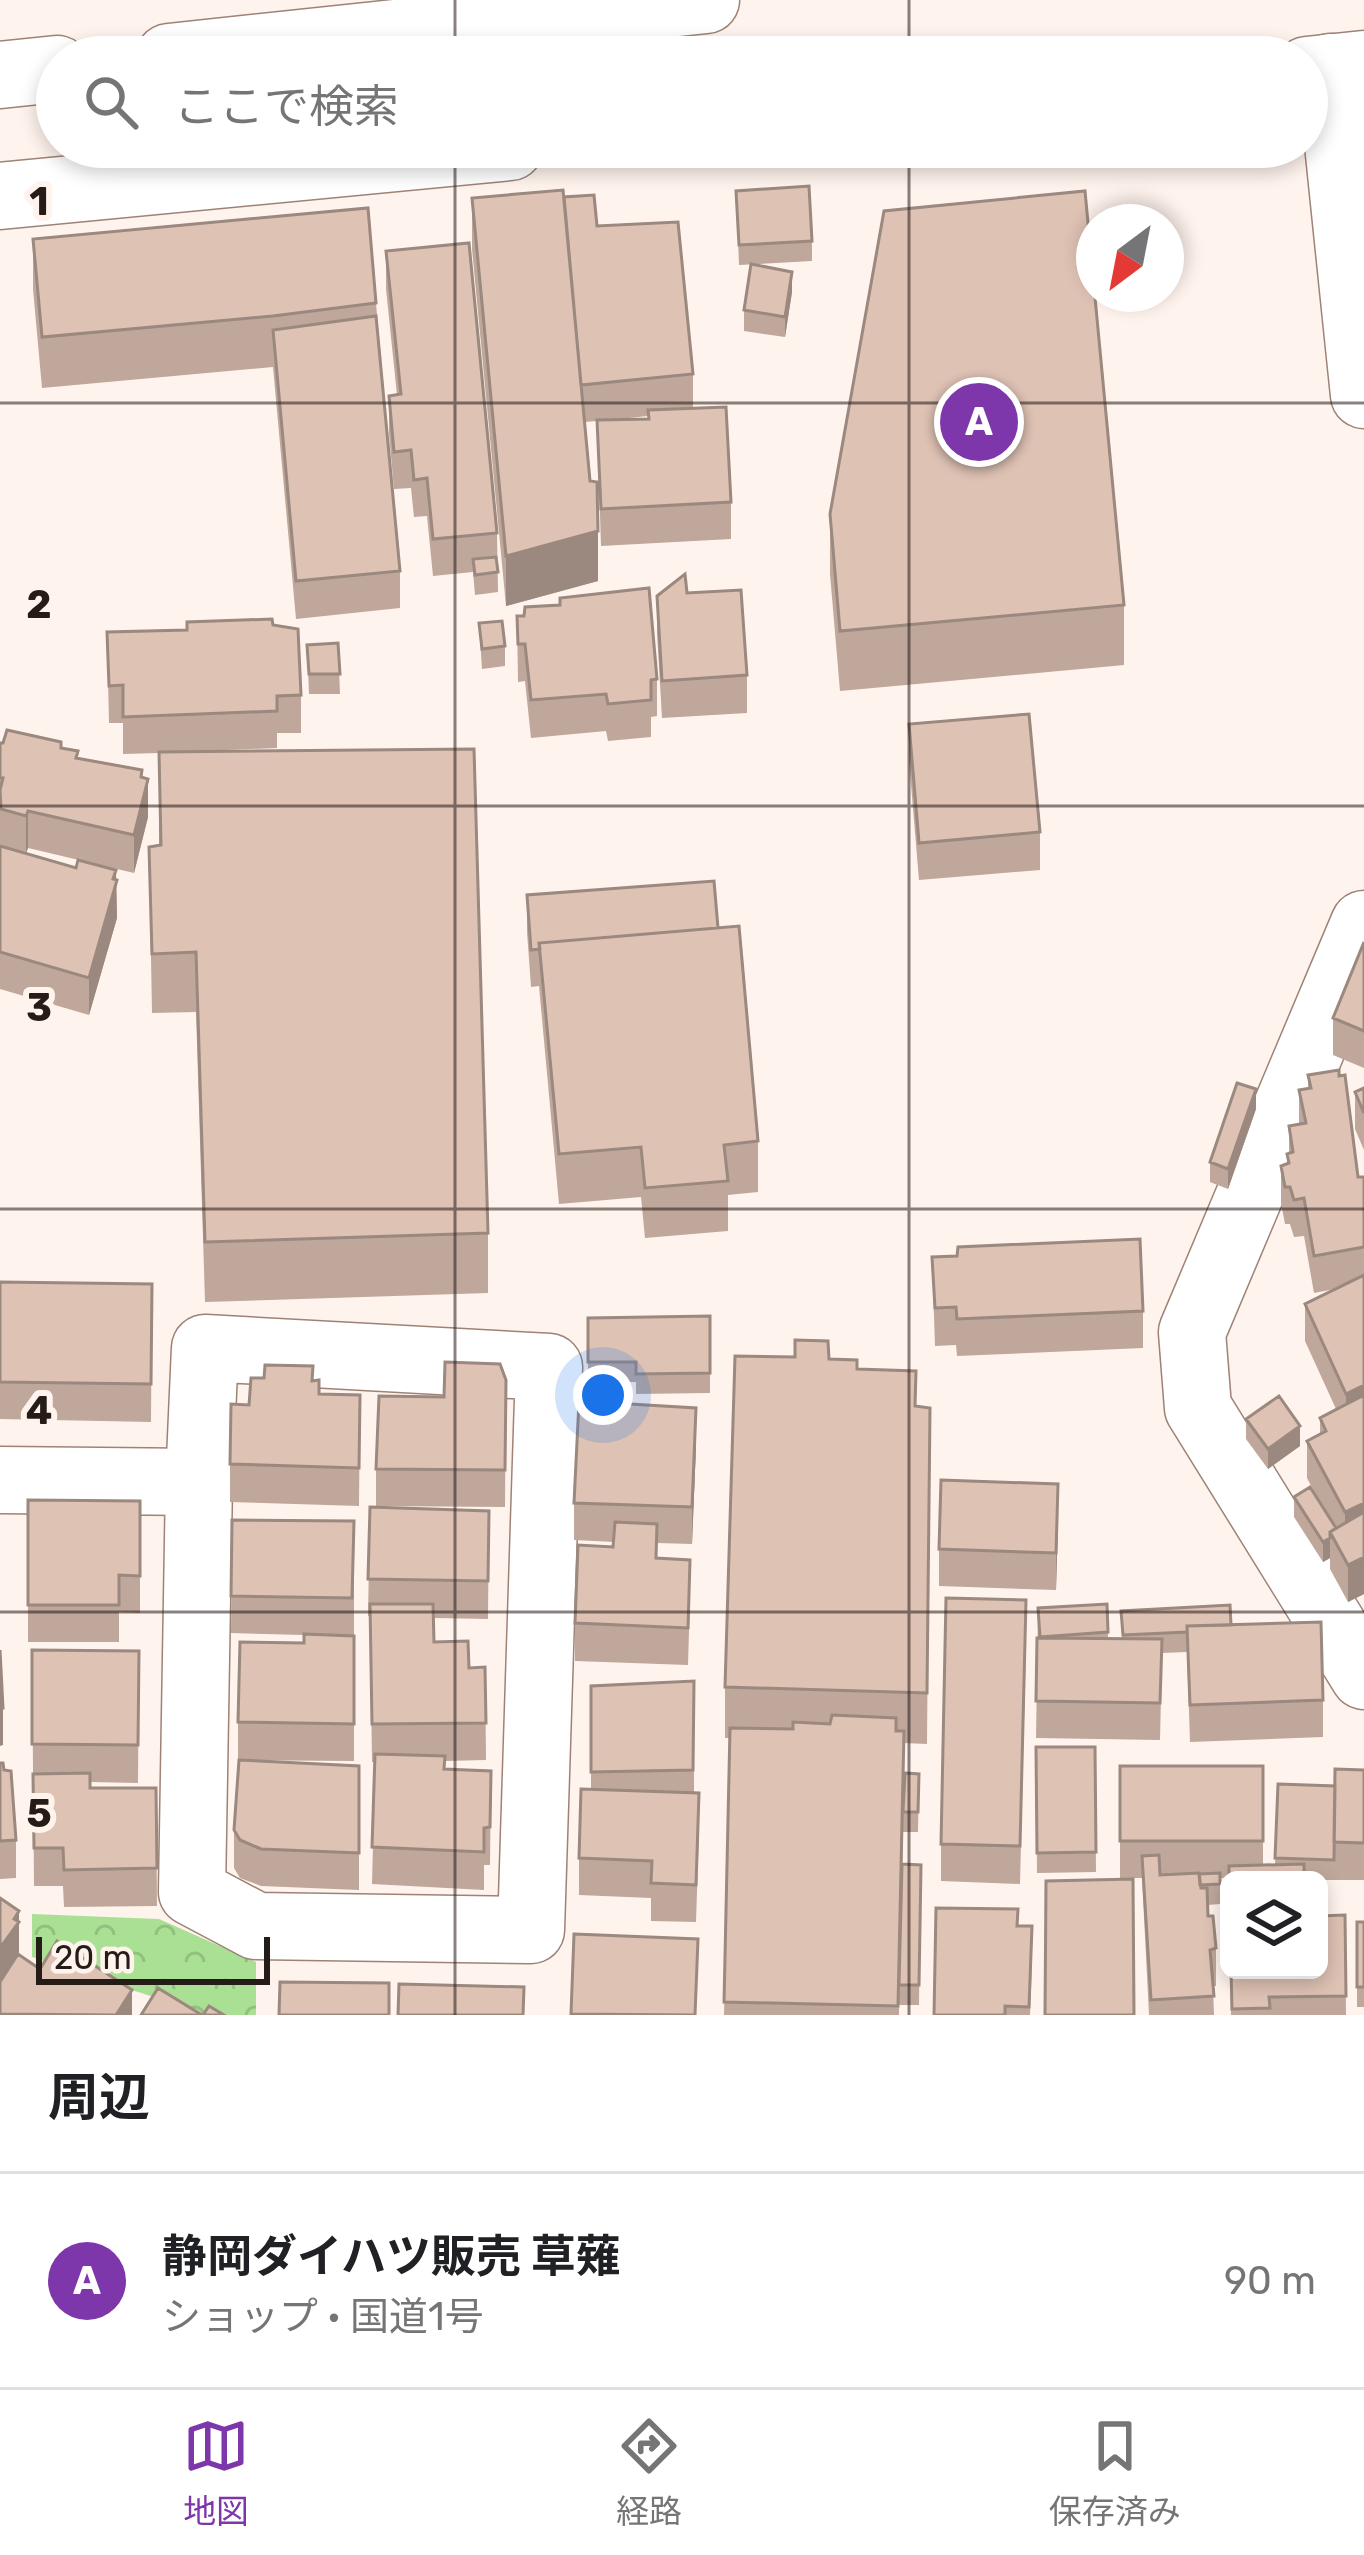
<!DOCTYPE html>
<html lang="ja">
<meta charset="utf-8">
<style>
body{margin:0;font-family:Rubik,"Noto Sans JP",sans-serif;background:#f6f6f6;color:#202124}
.controls{position:absolute;right:36px;bottom:36px;display:grid;overflow:hidden;border-radius:18px;box-shadow:0 6px 18px #0003}
.controls button{width:108px;height:108px;display:grid;place-items:center;padding:0;border:0;border-bottom:3px solid #e0e0e0;background:#fff;color:#202124;font:60px sans-serif}
.compass{position:absolute;left:1076px;top:204px;width:108px;height:108px;border-radius:50%;background:#fff;box-shadow:0 6px 18px #0003;rotate:212deg}
.scale{position:absolute;left:36px;bottom:30px;width:234px;box-sizing:border-box;padding-left:12px;border:6px solid #261c17;border-top:0;font-size:33px;line-height:42px;white-space:nowrap;color:#261c17;-webkit-text-stroke:9px #fff3ed;paint-order:stroke}
.you{position:absolute;left:603px;top:1395px;width:42px;height:42px;margin:-30px;border:9px solid #fff;border-radius:50%;background:#1a73e8;box-shadow:0 0 0 18px #1a73e833}
.badge{display:grid;place-items:center;width:78px;height:78px;border-radius:50%;background:#7d37aa;color:#fff;font-size:39px;font-weight:700}
.pin{position:absolute;translate:-50% -50%;border:6px solid #fff;box-shadow:0 3px 12px #0006}
.list{margin:0;padding:0;list-style:none}
h2{display:flex;justify-content:space-between;align-items:center;height:156px;margin:0;padding:0 48px;font-size:51px}
h2 small{font-size:39px;font-weight:400;color:#757577}
.list li{display:grid;grid-template-columns:78px 1fr auto;gap:36px;align-items:center;box-sizing:border-box;height:216px;padding:0 48px;border-top:3px solid #e0e0e0}
.list b{display:block;font-size:45px;white-space:nowrap}
.list p{margin:0;font-size:39px;white-space:nowrap;color:#757577}
.list em{font-size:39px;font-style:normal;color:#757577}
.icon{flex:none;width:66px;height:66px;fill:none;stroke:currentColor;stroke-width:2;stroke-linecap:round;stroke-linejoin:round}
.map{position:relative;flex:none;width:1364px;height:2015px;overflow:hidden}
.search{position:absolute;background:#fff;box-shadow:0 6px 18px #0003;left:36px;right:36px;top:36px;height:132px;display:flex;align-items:center;gap:30px;box-sizing:border-box;padding:0 42px;border-radius:66px;color:#757577;font-size:45px}
.sheet{height:372px;background:#fff}
nav{display:flex;justify-content:space-around;align-items:center;box-sizing:border-box;height:168px;border-top:3px solid #e0e0e0;background:#fff;font-size:33px;color:#757577}
nav a{display:grid;justify-items:center;gap:6px}
nav .on{color:#7d37aa}
.map>svg:first-child{display:block}
</style>
<div class="map">
<svg width="1364" height="2015" viewBox="0 0 1364 2015">
<defs>
<pattern id="park-crowns" width="20" height="18" patternUnits="userSpaceOnUse" patternTransform="scale(3)"><rect width="20" height="18" fill="#aae094"/><path d="M2 6a3 3 0 1 1 6 0M12 15a3 3 0 1 1 6 0" fill="none" stroke="#92c07f"/></pattern>
</defs>
<rect width="100%" height="100%" fill="#fff3ed"/>
<path fill="url(#park-crowns)" d="M32,1914L159,1919L256,1962V2015H208L32,1957Z"/>
<g fill="none" stroke-linecap="round" stroke-linejoin="round">
<g stroke="#9d8376" stroke-width="69">
<path id="minor" d="M1330,67L1364,395
M1364,924L1192,1332L1198,1408L1364,1676
M205,1348L549,1367L531,1930L256,1926L192,1892L199,1482Z
M0,1480L199,1482"/>
</g>
<g stroke="#9d8376" stroke-width="69">
<path id="trunk" d="M169,57L706,0
M1307,70L1364,64
M0,75L57,69
M0,196L510,147"/>
</g>
<use href="#minor" stroke="#fff" stroke-width="66"/>
<use href="#trunk" stroke="#fff" stroke-width="66"/>
</g>
<path fill="#bfa79b" fill-rule="evenodd" d="M736,191L812,241V261L739,265Z
M564,197L597,226L693,374V408L731,502V539L601,546L597,421L585,422L598,581L506,606L472,249V198ZM648,416V419L609,420Z
M33,239L376,303L400,571V608L296,619L273,367L42,388L33,289Z
M386,251L497,533L498,592L475,595L473,572L433,576L427,516L414,517L411,488L394,489L389,434V396L397,395L386,289Z
M792,292L785,337L744,331V310Z
M830,514L1124,605V665L840,691L830,574Z
M687,593L747,675V713L662,718L657,633V596Z
M517,616L657,679V716L651,717V737L608,741L606,731L531,738L525,681L518,682Z
M479,623L505,646V666L482,669Z
M273,625L301,695V733H277V748L201,751L488,1233V1293L205,1302L196,1012L152,1013L149,847L159,845V753L123,754V723H109L107,632L187,630Z
M338,643L340,694H309L307,645Z
M909,724L1040,832V870L919,880L909,761Z
M0,743L61,748L78,758L142,777L148,817L134,873L28,848L26,853L116,880L117,918L89,1015L0,989Z
M527,895L718,928L758,1141V1192L728,1195V1231L645,1238L641,1197L559,1204L539,986L531,987L527,932Z
M1364,942V1068L1333,1055V1018Z
M1308,1075L1358,1177H1364V1594L1348,1602L1330,1569V1558L1323,1562L1294,1517V1497L1321,1505L1307,1478V1441L1320,1434V1418L1336,1409L1305,1341V1304L1335,1289L1314,1293L1304,1236L1294,1237L1290,1224H1285L1281,1203V1166L1287,1164V1154L1289,1153V1126L1299,1124V1090L1308,1088Z
M1364,1088V1150L1355,1129V1092Z
M1256,1109L1228,1189L1210,1182V1162Z
M932,1257L1143,1311V1348L957,1356L956,1345L935,1346Z
M0,1282L152,1284L151,1422L0,1419Z
M710,1316V1393L636,1394V1382H588V1318Z
M795,1357L829,1359L857,1369L916,1406L930,1408L927,1744L904,1743V1795L919,1774L918,1832H903V1827L902,1870L921,1865L919,2005H899V2015H724L730,1738H725V1687Z
M506,1380L505,1507L376,1506V1469L444,1397Z
M313,1381L319,1394L360,1395L359,1506L230,1502V1464L249,1405Z
M1246,1419L1300,1446L1268,1469L1246,1439Z
M696,1446L692,1544L657,1543V1558L690,1597L688,1665L575,1661V1623L613,1547L614,1542L574,1540V1503Z
M28,1500L140,1501V1613L119,1612V1642H28Z
M370,1507L489,1511L488,1619L434,1618V1642L469,1668L485,1667L486,1760L445,1761V1769L491,1771L490,1865H484V1890L372,1884L375,1762H372L370,1616H368Z
M232,1520L354,1521V1761L238,1760V1722L304,1643V1635L231,1633Z
M1058,1521L1056,1590L939,1586V1549Z
M1107,1604L1108,1639H1122L1121,1611L1231,1625L1323,1700V1737L1190,1742L1187,1652L1162,1653L1160,1740L1036,1738L1038,1608Z
M1026,1638L1020,1884L941,1881V1844Z
M32,1650L139,1651L138,1783L90,1782V1788H156L157,1906L64,1907L63,1886H34Z
M694,1681V1793L699,1831L696,1922L651,1921V1898L579,1895V1858L591,1789V1686Z
M1036,1747H1095L1096,1872L1037,1873Z
M0,1763L16,1840V1878L0,1879Z
M359,1766V1890L261,1886L240,1878L234,1868V1830Z
M1120,1766H1263V1865L1275,1864L1278,1784L1335,1786L1364,1770V1880H1229V1921V1878H1220V1904L1208,1905V1916L1216,1948V1986H1213L1214,2015H1149L1142,1878H1120Z
M1345,1915L1346,2015H1231L1230,1970H1319Z
M1357,1922H1364V2007H1357Z
M1018,1926L1032,1963L1030,2015H934Z"/>
<path fill="#9b887e" d="M792,272V292L785,337V317Z
M598,531V581L506,606V556Z
M148,779V817L134,873V835Z
M28,811V848L26,853V816Z
M116,870L117,918L89,1015V978Z
M1256,1089V1109L1228,1189V1169Z
M1364,1385V1423L1346,1431V1394Z
M696,1408V1446L692,1544V1507Z
M1300,1426V1446L1268,1469V1449Z
M1058,1484V1521L1056,1590V1553Z
M1364,1503V1540L1345,1550V1512Z
M1330,1538V1558L1323,1562V1542Z
M1364,1557V1594L1348,1602V1565Z
M0,1708H3V1745L0,1746Z
M19,1911V1959L0,1986V1948Z
M132,1990V2015H116Z"/>
<path fill="#dec2b4" stroke="#9b887e" stroke-width="3" d="M809,186L812,241L739,245L736,191Z
M563,190L590,481L597,482L598,531L506,556L472,198Z
M1085,191L1124,605L840,631L830,514L884,211Z
M594,195L597,226L678,222L693,374L581,385L564,197Z
M368,208L376,303L273,316L42,337L33,239Z
M469,243L497,533L433,539L427,478L414,480L411,450L394,452L389,396L401,394L386,251Z
M751,264L792,272L785,317L744,310Z
M376,316L400,571L296,581L273,330Z
M726,407L731,502L601,509L597,420L649,419L648,410Z
M496,557L498,572L475,575L473,559Z
M685,574L687,593L741,590L747,675L662,681L657,596Z
M649,588L657,679L651,680V700L608,704L606,694L531,700L525,644H518L517,616H524L525,607L560,605V598Z
M272,619L273,625L298,629L301,695L277,696V711L123,717V685L109,686L107,632L187,630V622Z
M502,621L505,646L482,649L479,623Z
M338,643L340,674H309L307,645Z
M1029,714L1040,832L919,843L909,724Z
M7,730L61,742V748L78,751L76,758L142,770L141,777L148,779L134,835L28,811L26,816L1,809L0,790L3,778H0V743H3Z
M474,749L488,1233L205,1242L196,952L152,954L149,847L161,845L159,752Z
M0,846L76,868L78,860L116,870L113,879L117,880L89,978L0,952Z
M714,881L718,928L539,943L540,949L531,950L527,895Z
M739,926L758,1141L724,1145L728,1181L645,1188L641,1147L559,1154L539,943Z
M1364,942V1031L1333,1018Z
M1339,1070V1076L1345,1075L1358,1177H1364V1247L1314,1256L1304,1198L1294,1200L1290,1187H1285L1281,1166L1289,1163L1287,1154L1293,1152L1289,1126L1306,1123L1299,1090L1311,1088L1308,1075Z
M1237,1083L1256,1089L1228,1169L1210,1162Z
M1364,1088V1113L1355,1092Z
M1140,1239L1143,1311L957,1319L956,1307L935,1308L932,1257L957,1256L958,1247Z
M1364,1275V1385L1346,1394L1305,1304Z
M0,1282L152,1284L151,1384L0,1382Z
M710,1316V1373L636,1374V1362H588V1318Z
M795,1340L828,1341L829,1359L857,1360V1369L916,1371L915,1406L930,1408L927,1693L725,1687L735,1356L795,1357Z
M445,1362L500,1364L506,1380L505,1470L376,1469L379,1396L444,1397Z
M265,1365L313,1366L312,1381L319,1380V1394L360,1395L359,1468L230,1464L231,1404L249,1405L251,1378H264Z
M1364,1395V1503L1345,1512L1307,1441L1326,1431L1320,1418Z
M1279,1396L1300,1426L1268,1449L1246,1419Z
M579,1401L696,1408L692,1507L574,1503Z
M941,1480L1058,1484L1056,1553L939,1549Z
M1310,1487L1336,1528L1330,1532V1538L1323,1542L1294,1497Z
M28,1500L140,1501V1576L119,1575V1605H28Z
M370,1507L489,1511L488,1581L368,1579Z
M1364,1512V1557L1348,1565L1330,1532Z
M232,1520L354,1521L352,1598L231,1596Z
M615,1522L657,1524L656,1558L690,1560L688,1628L575,1623L578,1545L613,1547Z
M946,1598L1026,1600L1020,1846L941,1844Z
M370,1604H433L434,1642L468,1641L469,1668L485,1667L486,1723L372,1724Z
M1107,1604L1108,1632L1040,1637L1038,1608Z
M1230,1605L1231,1625L1187,1626V1632L1123,1635L1121,1611Z
M1321,1622L1323,1700L1190,1705L1187,1626Z
M304,1634L354,1636V1724L238,1722L240,1642L304,1643Z
M1037,1638L1162,1639L1160,1703L1036,1701Z
M0,1650L3,1708H0Z
M32,1650L139,1651L138,1745L32,1744Z
M694,1681L693,1770L591,1772V1686Z
M832,1715L896,1718V1731H904L898,2006L724,2002L730,1728L793,1729V1722L830,1724Z
M1036,1747H1095L1096,1852L1037,1853Z
M375,1754L445,1756L444,1769L491,1771L490,1827L484,1828V1852L372,1847Z
M239,1760L359,1766V1853L261,1849L240,1840L234,1830Z
M0,1763H3L4,1770L11,1771L16,1840L0,1841Z
M1120,1766H1263V1841H1120Z
M1335,1769L1364,1770V1843L1334,1842Z
M90,1773V1788H156L157,1868L64,1870L63,1848H34L33,1774Z
M905,1773L919,1774L918,1812H903Z
M1278,1784L1335,1786L1334,1860L1275,1858Z
M581,1789L699,1793L696,1885L651,1883L652,1861L579,1858Z
M1159,1855L1160,1875L1199,1873L1201,1888H1207L1208,1916H1213L1216,1948L1210,1950L1214,1996L1151,2000L1142,1856Z
M902,1864L921,1865L919,1985H899Z
M1304,1864V1880H1229V1884V1866Z
M1220,1873V1884L1200,1885L1199,1874Z
M1133,1879L1134,2015H1045L1046,1881Z
M0,1898L19,1911L14,1919L19,1922L0,1948Z
M936,1908L1018,1909L1017,1926H1032L1029,2007L1005,2006V2015H934Z
M1345,1915L1346,1996L1269,1997L1270,2008L1232,2009L1231,1970H1319V1916Z
M1357,1922H1364V1987H1357Z
M574,1934L698,1939L695,2015L571,2014Z
M57,1941L132,1990L116,2015L0,2014V1982L18,1954L40,1969Z
M280,1982L389,1983V2015H279Z
M399,1984L524,1987L523,2015H398Z
M158,1988L202,2015H141Z
M209,2006L224,2015H203Z"/>
<path fill="none" stroke="#261c17" stroke-width="3" stroke-opacity="0.55" d="M455,0V57M909,0V57M455,147V2015M909,147V2015M0,403H1364M0,806H1364M0,1209H1364M0,1612H1364"/>
<g font-size="39" text-anchor="middle" font-weight="bold" fill="#261c17" stroke="#fff3ed" stroke-width="12" stroke-linejoin="round" paint-order="stroke">
<text x="39" y="215">1</text>
<text x="39" y="618">2</text>
<text x="39" y="1021">3</text>
<text x="39" y="1424">4</text>
<text x="39" y="1827">5</text>
</g>
</svg>
<div class="controls">
<button><svg class="icon" aria-label="layers" viewBox="0 0 24 24"><path d="M12 4l9 5-9 5-9-5zM3 14l9 5 9-5"/></svg></button>
</div>
<svg class="compass" viewBox="-18 -18 36 36"><path d="M0-13l5 13h-10z" fill="#e53935"/><path d="M0 13l5-13h-10z" fill="#757577"/></svg>
<div class="scale">20 m</div>
<div class="you"></div>
<div class="pin badge" style="left:979px;top:422px">A</div>
<div class="search"><svg class="icon" aria-label="search" viewBox="0 0 24 24"><circle cx="10" cy="10" r="6"/><path d="M15 15l6 6"/></svg>ここで検索</div>
</div>
<section class="sheet">
<h2>周辺<small></small></h2>
<ul class="list">
<li><span class="badge">A</span><div><b>静岡ダイハツ販売 草薙</b><p>ショップ · 国道1号</p></div><em>90 m</em></li>
</ul>
</section>
<nav>
<a class="on"><svg class="icon" aria-label="map" viewBox="0 0 24 24"><path d="M3 6l6-2 6 2 6-2v14l-6 2-6-2-6 2zM9 4v14M15 6v14"/></svg>地図</a>
<a><svg class="icon" aria-label="directions" viewBox="0 0 24 24"><path d="M12 3l9 9-9 9-9-9zM9 14v-3h6M13 9l2 2-2 2"/></svg>経路</a>
<a><svg class="icon" aria-label="saved" viewBox="0 0 24 24"><path d="M7 4h10v16l-5-4-5 4z"/></svg>保存済み</a>
</nav>
